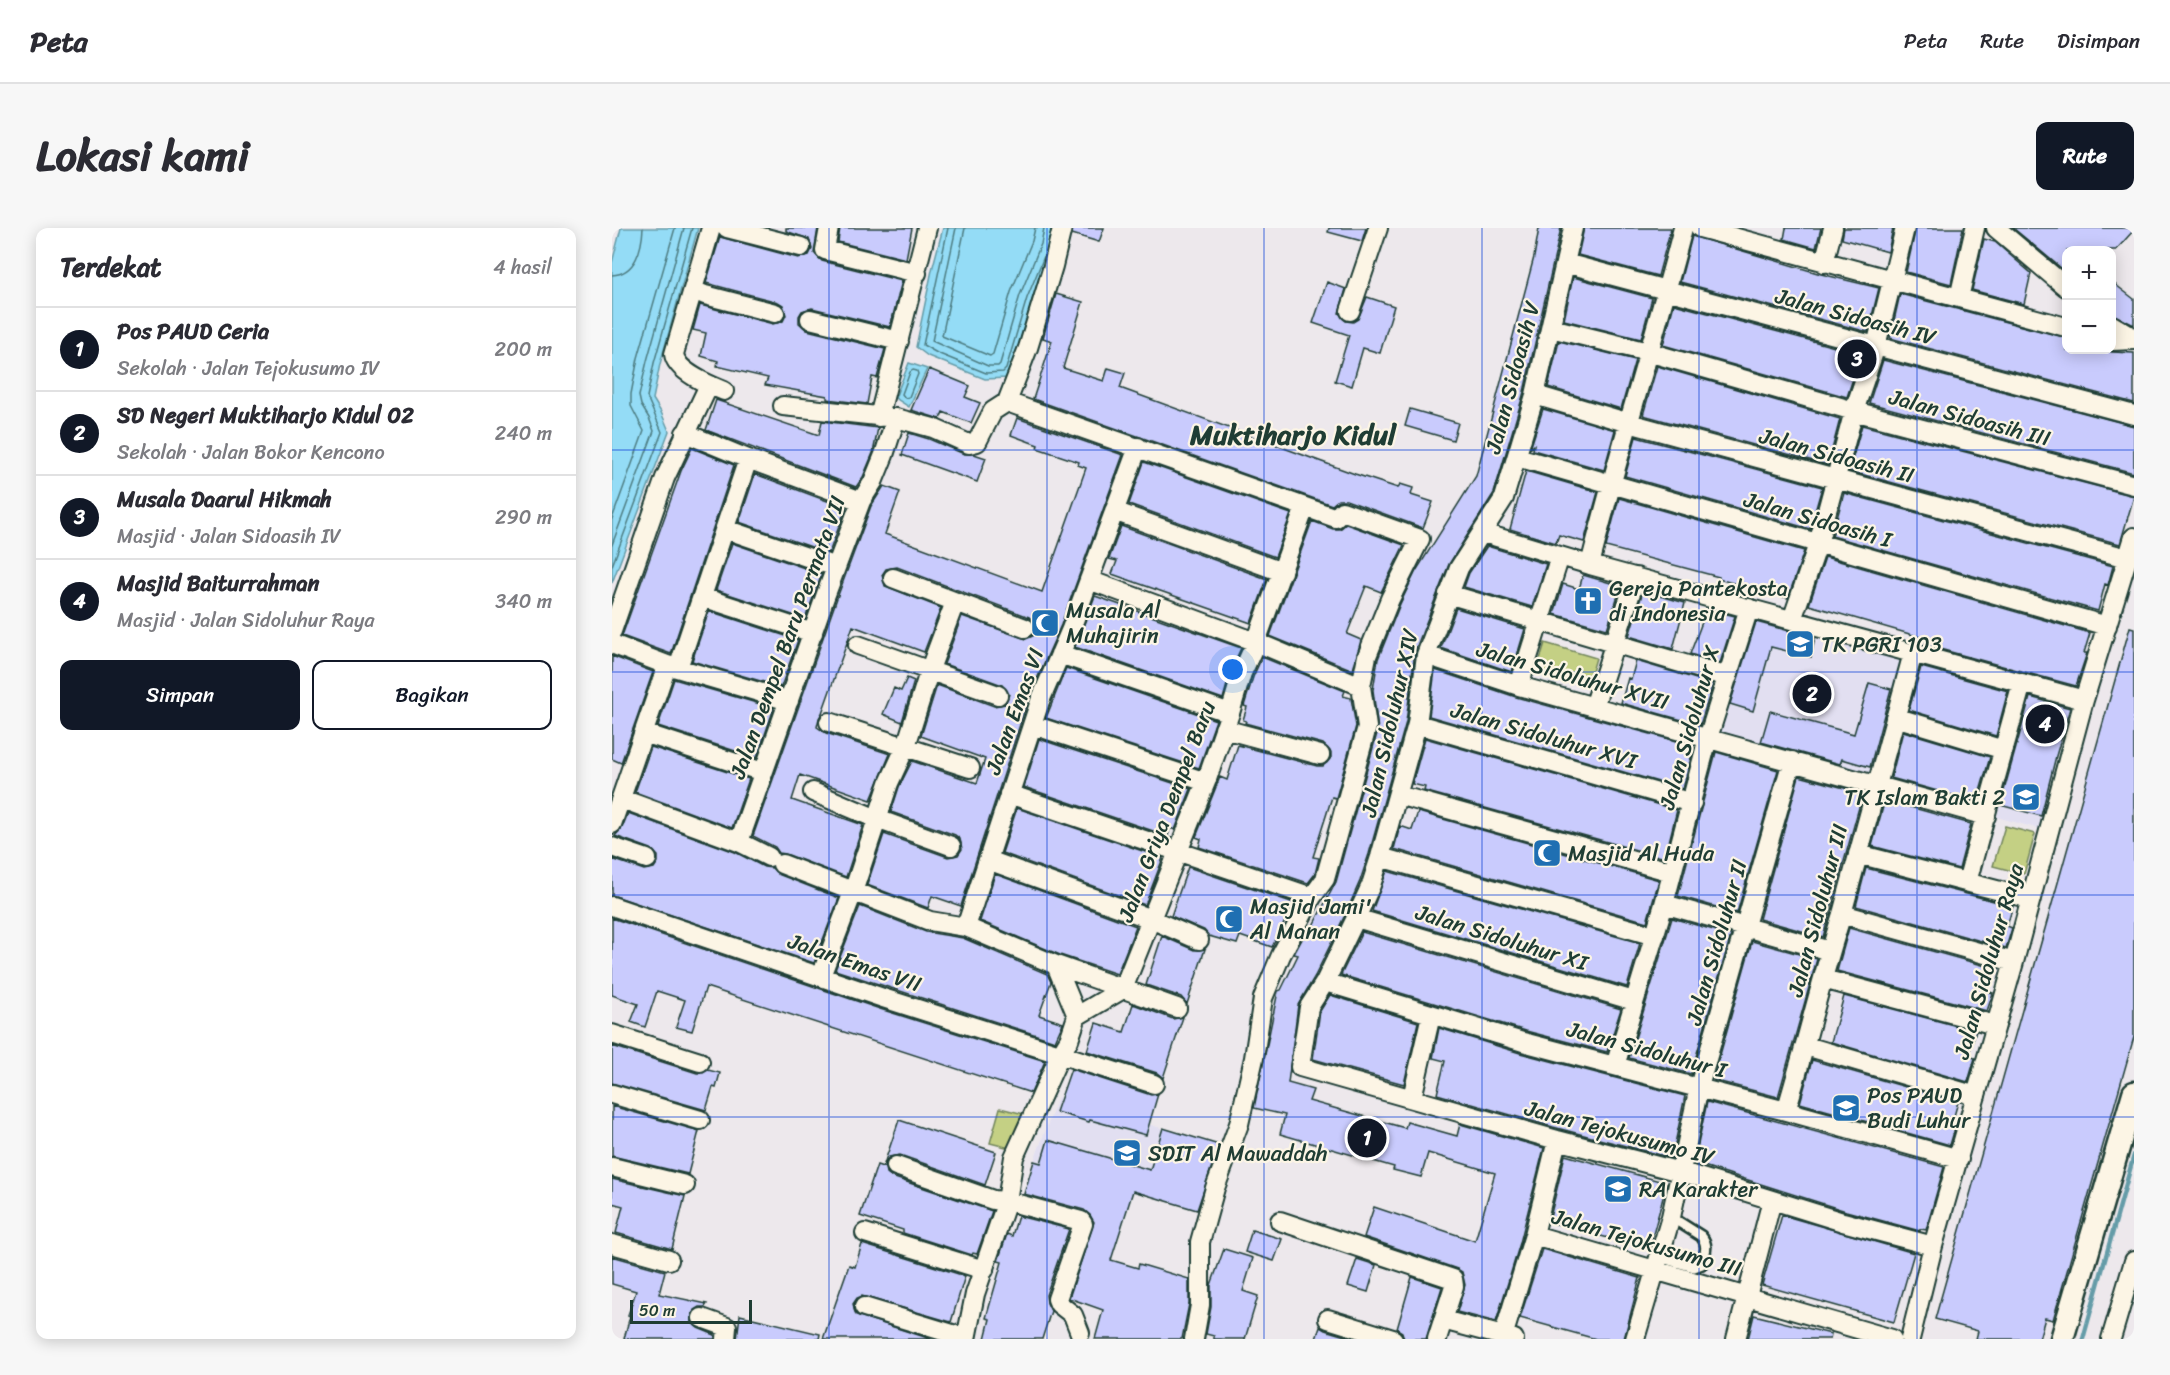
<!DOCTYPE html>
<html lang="id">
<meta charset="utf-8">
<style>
body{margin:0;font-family:Sriracha,sans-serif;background:#f7f7f7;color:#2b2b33}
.controls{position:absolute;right:18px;top:18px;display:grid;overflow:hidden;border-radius:12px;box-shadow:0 3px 15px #0003}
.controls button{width:54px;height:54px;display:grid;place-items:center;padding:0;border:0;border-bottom:2px solid #e1e1e2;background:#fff;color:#2b2b33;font:30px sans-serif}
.scale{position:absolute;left:18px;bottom:15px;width:122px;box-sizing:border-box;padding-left:6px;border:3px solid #1f3d34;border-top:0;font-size:16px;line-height:21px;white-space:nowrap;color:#1f3d34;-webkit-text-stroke:4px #fcf5e5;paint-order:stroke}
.you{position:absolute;left:621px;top:442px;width:21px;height:21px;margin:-15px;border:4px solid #fff;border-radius:50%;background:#1a73e8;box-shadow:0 0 0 9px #1a73e833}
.badge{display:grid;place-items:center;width:39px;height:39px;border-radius:50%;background:#111827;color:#fff;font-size:20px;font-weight:700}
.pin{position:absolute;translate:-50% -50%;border:3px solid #fff;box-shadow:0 2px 6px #0006}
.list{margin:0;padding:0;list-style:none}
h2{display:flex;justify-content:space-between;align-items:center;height:78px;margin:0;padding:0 24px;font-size:26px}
h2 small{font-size:20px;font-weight:400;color:#7c7c81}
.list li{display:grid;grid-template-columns:39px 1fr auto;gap:18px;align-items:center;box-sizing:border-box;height:84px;padding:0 24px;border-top:2px solid #e1e1e2}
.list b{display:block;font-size:22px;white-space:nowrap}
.list p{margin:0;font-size:20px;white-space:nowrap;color:#7c7c81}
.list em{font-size:20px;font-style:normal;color:#7c7c81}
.actions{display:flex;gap:12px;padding:18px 24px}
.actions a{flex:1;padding:14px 0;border:2px solid #111827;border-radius:12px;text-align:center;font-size:21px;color:#111827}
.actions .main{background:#111827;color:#fff}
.map{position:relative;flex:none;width:1522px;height:1111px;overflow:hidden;border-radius:12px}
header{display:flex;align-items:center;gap:36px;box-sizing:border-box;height:84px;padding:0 30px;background:#fff;border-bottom:2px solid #e1e1e2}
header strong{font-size:28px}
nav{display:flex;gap:33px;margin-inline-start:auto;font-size:21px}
.intro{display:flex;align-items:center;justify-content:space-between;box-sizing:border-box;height:144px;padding:0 36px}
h1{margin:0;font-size:42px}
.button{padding:15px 27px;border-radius:12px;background:#111827;color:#fff;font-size:21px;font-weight:700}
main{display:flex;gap:36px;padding:0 36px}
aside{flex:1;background:#fff;border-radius:12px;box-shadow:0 3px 15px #0003}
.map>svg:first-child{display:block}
</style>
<header>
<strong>Peta</strong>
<nav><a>Peta</a><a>Rute</a><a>Disimpan</a></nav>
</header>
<div class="intro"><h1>Lokasi kami</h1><a class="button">Rute</a></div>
<main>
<aside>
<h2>Terdekat<small>4 hasil</small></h2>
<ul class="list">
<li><span class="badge">1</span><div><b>Pos PAUD Ceria</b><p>Sekolah · Jalan Tejokusumo IV</p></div><em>200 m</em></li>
<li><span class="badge">2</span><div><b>SD Negeri Muktiharjo Kidul 02</b><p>Sekolah · Jalan Bokor Kencono</p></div><em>240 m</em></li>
<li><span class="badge">3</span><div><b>Musala Daarul Hikmah</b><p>Masjid · Jalan Sidoasih IV</p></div><em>290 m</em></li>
<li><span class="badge">4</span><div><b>Masjid Baiturrahman</b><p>Masjid · Jalan Sidoluhur Raya</p></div><em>340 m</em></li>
</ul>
<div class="actions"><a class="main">Simpan</a><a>Bagikan</a></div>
</aside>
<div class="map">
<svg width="1522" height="1111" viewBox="0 0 1522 1111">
<rect width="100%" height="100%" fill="#ede8ec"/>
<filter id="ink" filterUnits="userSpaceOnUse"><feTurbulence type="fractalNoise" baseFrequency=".0167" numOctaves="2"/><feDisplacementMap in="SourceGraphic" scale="12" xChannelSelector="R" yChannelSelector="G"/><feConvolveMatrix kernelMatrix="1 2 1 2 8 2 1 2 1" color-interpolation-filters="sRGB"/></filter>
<g filter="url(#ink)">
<path fill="#e2dff1" d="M1140,384L1294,426L1260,548L1107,507Z
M1395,549L1441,561L1431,602L1385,589Z
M446,869L609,918L589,983L422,933Z"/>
<path fill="#c4d084" stroke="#72865c" stroke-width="1.5" d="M933,415L984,430L976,457L925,441Z
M1393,598L1423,606L1412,646L1381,638Z
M388,880L412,886L402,921L378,915Z"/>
<path fill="#94dcf6" stroke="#659ca8" stroke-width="1.5" d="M9,0H86L48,136L41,171L49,184L57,203L0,355V35Z
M331,0H446L442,19L420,72L400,144L395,150L373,151L316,128L304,119L320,42Z
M297,135L315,141L297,179L283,170Z"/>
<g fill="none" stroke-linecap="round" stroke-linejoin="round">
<path stroke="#4e7d82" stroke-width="1.5" d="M336,0L311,117L325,125L374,145L391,144L394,141L415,70L433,26
M344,0L320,113L376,138H386L388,136L408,67L429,16L432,0
M353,0L330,108L378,128L381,126L399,64L420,13L423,0
M0,47C24,46 30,20 31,0
M301,142L305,143L306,146L297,169L293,170L290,166L298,144Z
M0,291L32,203L19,178V166L26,130L63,0
M0,317L42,203L37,190L29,177L27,168L35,133L72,0
M0,338L50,204L35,169L42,135L80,0"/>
<path stroke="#659ca8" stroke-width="4.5" d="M1471,1111L1522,927"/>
</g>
<path fill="#c9cbfd" stroke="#1f3d34" stroke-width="1.5" d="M174,0H206L202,25L210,33L290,53L278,99L200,80L190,83L187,88V95L195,102L273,121L265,150L260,149L255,176L215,171V168L153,157L156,150L105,138L106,133L89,128L94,105L81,102L88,77L161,96L171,93L174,87L171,77L166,74L94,55L108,9L186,30L197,27L200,21L197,11L174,3Z
M228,0H300L294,31L226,14Z
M461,0H492L487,14L460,6Z
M717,0H754L750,13L716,4Z
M927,0H949L912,164L882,265L837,336L803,423L794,494L757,626L748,653L734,685L703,748L686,777L676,855L701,862L697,873L793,900L795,894L845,908L848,896L932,920L908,1015L884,1094L845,1084L853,1057L850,1044L845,1041L752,1009L762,979L863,1013L883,945L816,925L809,949L781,942L782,939L668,906L673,887L642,880L666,763L669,762L686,727L682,726L695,702L698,703L724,654L745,577L766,502L761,462L766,431L788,376L804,343L864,248L922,29Z
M972,0H1059L1046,48L966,27Z
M1174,0H1209L1204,20L1172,11Z
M1232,0H1281L1276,24L1230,11Z
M1304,0H1351L1339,56L1294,44Z
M1401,0H1522V2L1504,22H1455V45Z
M1080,8L1209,46L1267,60L1256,104L1068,54Z
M1372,11L1383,14L1419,45L1412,76L1360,62Z
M961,49L1040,70L1029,111L952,92Z
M715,54L734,61L727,85L734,93L741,94L746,91L755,69L782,78L768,125L751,120L740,158L723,153L737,107L701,95Z
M1500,54L1522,71V97L1500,86Z
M444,66L471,74L451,140L492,153L496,140L513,145L508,160L743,246L786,260L788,256L801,260L799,267L821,274L811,300L734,272H726L720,277L421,171L440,113L431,110Z
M1288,66L1455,110V122H1493L1500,124L1522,125V175L1278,110Z
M1062,76L1249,126L1235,169L1051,117Z
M947,113L1023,132L1009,181L936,159Z
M1271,132L1522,198V245L1257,175Z
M1045,138L1228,191L1216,237L1031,187Z
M317,141L358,158L353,169L368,175L359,195L331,184L328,191L299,182Z
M104,172L207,207L210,193L266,200L261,225L251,249L244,259L94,202Z
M798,181L846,195L841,212L793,198Z
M931,181L1003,202L992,242L921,222L922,217L918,221Z
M405,190L511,227L449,397L417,469L349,678L320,668L316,680L255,657L272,606L336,629L346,627L350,621L348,611L343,607L279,584L287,559L300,533L365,555L373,531L309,508L325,457L382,478L393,476L397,466L390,457L332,436L350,388L414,411L421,408L424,403L422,393L417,389L285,339L274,341L270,347L273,358L329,380L312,424L241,398L210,485L207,490L205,499L214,505L278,526L259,572L188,547L180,572L251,597L234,649L174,626L167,625L163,619L141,608L225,370L259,278L272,258L288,264L273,306L430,364L474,240L466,237L467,234L425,220L426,217L399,207Z
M1250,197L1522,268L1508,316L1237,243Z
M297,205L317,211L352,226H362L374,230L365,254L290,227Z
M1024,209L1210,259L1198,301L1013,248Z
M80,220L122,237L59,426L10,408L69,243Z
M532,234L679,286L663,329L517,276Z
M914,243L986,264L972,314L947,307L944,315L898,301Z
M143,246L234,280L217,325L127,294Z
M1232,265L1501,338L1496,357L1493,356L1486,383L1220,308Z
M1007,270L1192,323L1176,370L1106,351L1107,349L994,319Z
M700,293L721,301H728L734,296L792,317L769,364L754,358L735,406L749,412L741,442L658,408Z
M509,298L655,351L639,395L500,346L505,333L497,331Z
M120,315L210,346L193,391L104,362Z
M875,318L934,336L920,379L852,359L857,345Z
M1213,329L1478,405L1472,425H1475L1464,458L1313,417L1315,411L1197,377Z
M971,347L1009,358L995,401L942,386L951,356L967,361Z
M1031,363L1073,375L1061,421L1017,408Z
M483,368L629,420L619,442L611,471L463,419Z
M844,380L913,401L900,444L829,420Z
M1095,381L1123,388L1108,435L1078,426Z
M97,383L186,412L169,459L80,433Z
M1144,394L1203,410L1199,429L1159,419L1141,483L1118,476Z
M1518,399L1522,400V809L1441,1092L1433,1090L1427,1111H1364L1366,1103L1323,1091Z
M0,428L41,444L9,535L0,531Z
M650,429L733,463L731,468L739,470L744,498L724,570L720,569L701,629L707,630L703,646L696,655L587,619L589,611L584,609L608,549L615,552L626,517L705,538H711L719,530V524L711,516L633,495L634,493L631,492L635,479L632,478L641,449Z
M1024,433L1101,456L1088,497L1009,475L1016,450L1019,451Z
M1309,439L1396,463L1384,508L1297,482Z
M454,440L604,492L587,540L434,490Z
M823,442L904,469L1082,518L1071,561L817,488Z
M295,450L302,453L290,494L271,486L282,460L289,463Z
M62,451L162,480L145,530L46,498Z
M1257,455L1279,461L1258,539L1230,531L1228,536L1149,514L1158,483L1242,506Z
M1418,469L1458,480L1444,528L1429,588L1388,577Z
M1291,503L1378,529L1365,574L1279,550Z
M813,510L1065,582L1053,630L812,563L813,559L800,556Z
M427,511L579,561L563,602L558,600L556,608L412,559Z
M39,519L137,551L120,600L23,564Z
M1104,524L1166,542L1125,685L1066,668Z
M1187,548L1251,565L1211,709L1147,691Z
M1273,572L1359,596L1347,641L1260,618Z
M405,580L551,630L533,677L390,625Z
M806,584L1047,652L1035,694L782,621L788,598L800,602Z
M16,585L123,624L152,639L160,640L166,646L227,670L202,735L0,667V631L32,642L42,640L46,634V628L39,621L3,608L10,600Z
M576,639L682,675L660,719L628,708L625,716L597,708L592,702L559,688Z
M1254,640L1401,678L1395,698L1400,700L1394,720L1244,678Z
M775,643L1028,715L1015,759L760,683Z
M383,646L524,698L505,746L448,727L368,693Z
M248,678L314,704L351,710L435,746L439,754L427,787L451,795L443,813L223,742Z
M0,690L268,781L433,833L419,865L94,759L80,803L64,799L73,772L45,763L33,799L19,794L26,776L0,767Z
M1060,690L1119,707L1079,846L1017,830Z
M1237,700L1381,740L1375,763L1381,765L1375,783L1225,743Z
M750,704L1009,781L995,824L914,803L729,747Z
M550,708L582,722L593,721L575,776L569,769L534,757Z
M1140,713L1205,731L1166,869L1101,852Z
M718,767L806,794L792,856L701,831L708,783Z
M1232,768L1364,803L1356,828L1363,830L1356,854L1219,814Z
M521,776L561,791L571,789L551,850L545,845L475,823L484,795L512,804Z
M827,800L908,825L1073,868L1060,930L941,899L825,866L833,833L821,830Z
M0,818L85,845H91L96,842L108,845L104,860L101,859L94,882L0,855Z
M1200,832L1346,874L1340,895L1344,897L1338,917L1188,875Z
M459,841L539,867L546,866L534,907L478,892L477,894L444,884Z
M1095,874L1332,939L1314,1002L1308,1001V1003L1234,983L1082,935Z
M0,878L87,903L76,946L0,928Z
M287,892L384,924L373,957L288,927L277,929L273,935L275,945L280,949L380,983L365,1026L361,1025L360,1027L291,1005V1002L248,988L265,937L271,939Z
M551,900L607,917L585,982L521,963L499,1032L526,1040L527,1036L577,1051V1076L570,1111H483L491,1082L457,1070L482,994L478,987L472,982L412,966L422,933L429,935L436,912L538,942Z
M953,927L1055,955L1037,1021L937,994Z
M0,951L73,968L60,1021L4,1005L11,978L0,975Z
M1170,987L1302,1025L1282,1094L1150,1057Z
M406,988L457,1001L434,1067L435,1075L439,1083L430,1111H373L378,1091L374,1090L390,1034L386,1033L395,1006L400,1008Z
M640,1002L670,1011L662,1033L633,1024Z
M250,1016L353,1048L339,1094L250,1068L245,1070L241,1076L244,1087L319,1111H211L237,1037L243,1039Z
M612,1021L641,1030L631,1063L646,1068L633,1111H602V1108L594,1106L599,1079V1057Z
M930,1021L1028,1050L1012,1111H984L908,1090Z
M0,1028L53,1043L47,1066L95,1076L93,1079H87L82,1082L79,1093L86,1100L103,1107V1111H12L18,1088L16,1087L24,1063L0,1056Z
M745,1031L764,1037L756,1064L736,1058Z
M800,1049L830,1059L814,1111H792L790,1104L785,1101Z
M128,1087L208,1106L207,1111H125Z
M1142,1087L1219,1106L1218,1111H1136Z
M708,1099L713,1102L743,1111H704Z"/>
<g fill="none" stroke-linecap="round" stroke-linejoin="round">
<g stroke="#1f3d34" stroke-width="14">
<path id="service" d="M1046,1029L1082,1039L1090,1036C1093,1025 1097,1017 1089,1008L1059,989"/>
</g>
<g stroke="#1f3d34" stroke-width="22">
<path id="minor" d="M99,0L62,126C64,143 97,157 112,163
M115,0L189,19
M217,0L213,22L305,45
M961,0L923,167L892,270L847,340L814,427L805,496L768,629L759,657L744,690L713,754L697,779L688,839L945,912L1080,947L1231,994L1321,1018
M1088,0L1454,99
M1384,0L1454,59
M953,35L1522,187
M1212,35L1221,0
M81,62L93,67L163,85
M1347,70L1363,0
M738,83L766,0
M198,91L287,113
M1500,97L1522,110
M939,100L1036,124L1242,183L1522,257
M1500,113L1522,112
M923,167L1017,195L1515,330
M395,174L724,290L730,283L808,311L778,371L755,428L749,458L755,499L713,651L700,669L669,727L651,770L642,830L627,896L603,960L588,1014V1077L582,1111
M171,178L284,190L321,200L357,216L365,214L381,183L395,174L416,120L441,38L450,0
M267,189L315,0
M73,205L136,231L249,273
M905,229L1495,398
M502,283L670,344
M113,301L224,339
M871,305L978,337L1472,472
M978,337C1006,224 1042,113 1071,0
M281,350L413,400
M477,352L644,414L749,458
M836,366L1116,449
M90,369L201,405
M1180,392L1206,316L1242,183L1264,118L1293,0
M0,403L53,250L97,157
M0,416L55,437L177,473
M246,417L386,467
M448,426L618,485
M814,427L907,458L1374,588
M66,440L136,231
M907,458L948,328
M982,479L1024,349
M1283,489L1392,522
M217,494L358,540
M805,496L1080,575
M421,497L594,554
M612,501L708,527
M32,505L151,544
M201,564L265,591L339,618
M397,566L700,669
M786,567L1060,644
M10,571L127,614L157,629
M0,596L55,437
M127,614L214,366L249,273L261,254L272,227L284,190
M0,619L35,631
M1246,626L1419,671
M768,629L1043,708
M376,632L539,691L587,712
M170,636L318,693L354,699L444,737L565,780
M1355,654L1410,455
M1052,676L1218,723
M0,678L271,770L542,856
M1230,686L1402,734
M744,690L1022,773
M354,699L428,473L459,401L526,219
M444,737L465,788
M209,748L241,664L277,555L294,518L318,441L343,374
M1211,751L1383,797
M713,754L911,814L1174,883L1347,931
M0,806L88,834
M1194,818L1364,868
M1003,838L1052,676L1096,510L1137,380
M0,866L88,892
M800,870L819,787
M1174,883C1194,817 1209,751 1230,686L1301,425
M284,938L381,972L395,973L469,993L471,996L445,1071L447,1076L461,1087L468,1105
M0,939L73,957
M668,993L841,1051L842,1058L825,1111
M253,1005L372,1042
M922,1007L1280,1111
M0,1016L57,1032
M252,1079L354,1110
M90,1090L115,1099L114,1111
M716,1091L781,1111
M831,1092L902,1111
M891,1109L922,1007L945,912
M354,1111L363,1066L395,973L402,929L448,827L457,812L465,788L511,761L594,554L618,485L630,445L644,414L693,279
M1023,1111L1059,989L1087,859L1180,533
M1124,1111L1160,972
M1298,1111L1321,1018L1402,734L1472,472L1522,309
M1499,1111L1522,1033"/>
</g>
<g stroke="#1f3d34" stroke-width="27">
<path id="tertiary" d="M1450,1111L1522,865"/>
</g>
<use href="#service" stroke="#fcf5e5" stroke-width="9"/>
<use href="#minor" stroke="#fcf5e5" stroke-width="18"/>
<use href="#tertiary" stroke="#fcf5e5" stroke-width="22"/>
</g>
</g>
<path fill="none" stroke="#1d4ed8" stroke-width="1.5" stroke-opacity="0.55" d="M217,0V1111M435,0V1111M652,0V1111M870,0V1111M1087,0V1111M1305,0V1111M0,222H1522M0,444H1522M0,667H1522M0,889H1522"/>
<defs>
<g id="church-square" transform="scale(1.5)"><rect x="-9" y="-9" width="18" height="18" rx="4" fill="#1f6fb2" stroke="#fcf5e5"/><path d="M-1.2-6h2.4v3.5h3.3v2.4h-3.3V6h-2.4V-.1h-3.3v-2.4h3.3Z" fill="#fff"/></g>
<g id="mosque-square" transform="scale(1.5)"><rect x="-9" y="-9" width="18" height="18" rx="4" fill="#1f6fb2" stroke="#fcf5e5"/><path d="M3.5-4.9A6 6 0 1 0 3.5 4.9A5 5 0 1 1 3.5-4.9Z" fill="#fff"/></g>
<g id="school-square" transform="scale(1.5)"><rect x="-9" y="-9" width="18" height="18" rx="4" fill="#1f6fb2" stroke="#fcf5e5"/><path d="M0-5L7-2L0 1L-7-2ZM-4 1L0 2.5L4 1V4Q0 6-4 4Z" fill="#fff"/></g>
</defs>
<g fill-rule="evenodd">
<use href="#church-square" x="976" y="373"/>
<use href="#mosque-square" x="433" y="395"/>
<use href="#school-square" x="1188" y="416"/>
<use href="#school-square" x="1414" y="569"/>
<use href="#mosque-square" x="935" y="625"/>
<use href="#mosque-square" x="617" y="691"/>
<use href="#school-square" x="1234" y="880"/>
<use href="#school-square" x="515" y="925"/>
<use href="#school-square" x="1006" y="961"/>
</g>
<g text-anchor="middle" stroke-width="4.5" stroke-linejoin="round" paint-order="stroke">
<g font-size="22" fill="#1f3d34" stroke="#fcf5e5">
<text transform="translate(1244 88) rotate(15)" y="8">Jalan Sidoasih IV</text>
<text transform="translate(900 149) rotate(-75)" y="8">Jalan Sidoasih V</text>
<text transform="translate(1358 189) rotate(15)" y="8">Jalan Sidoasih III</text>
<text transform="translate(1225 227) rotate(15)" y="8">Jalan Sidoasih II</text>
<text transform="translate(1206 291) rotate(16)" y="8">Jalan Sidoasih I</text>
<text transform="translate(175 409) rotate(-70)" y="8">Jalan Dempel Baru Permata VII</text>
<text transform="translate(961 447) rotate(16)" y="8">Jalan Sidoluhur XVII</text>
<text transform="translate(402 483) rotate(-70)" y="8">Jalan Emas VI</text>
<text transform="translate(777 495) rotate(-77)" y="8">Jalan Sidoluhur XIV</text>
<text transform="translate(1077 499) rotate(-74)" y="8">Jalan Sidoluhur X</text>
<text transform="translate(932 507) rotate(16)" y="8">Jalan Sidoluhur XVI</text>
<text transform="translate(554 583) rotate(-69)" y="8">Jalan Griya Dempel Baru</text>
<text transform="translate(1205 682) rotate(-75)" y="8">Jalan Sidoluhur III</text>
<text transform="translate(890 709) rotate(17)" y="8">Jalan Sidoluhur XI</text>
<text transform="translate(1104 714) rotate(-74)" y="8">Jalan Sidoluhur II</text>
<text transform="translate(1376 733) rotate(-74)" y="8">Jalan Sidoluhur Raya</text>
<text transform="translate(243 734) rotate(19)" y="8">Jalan Emas VII</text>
<text transform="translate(1035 821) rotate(15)" y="8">Jalan Sidoluhur I</text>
<text transform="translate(1008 904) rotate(15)" y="8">Jalan Tejokusumo IV</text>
<text transform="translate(1035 1014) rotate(16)" y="8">Jalan Tejokusumo III</text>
</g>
<g font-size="22" fill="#1f3d34" stroke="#fcf5e5" text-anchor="start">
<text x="997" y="368">Gereja Pantekosta<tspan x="997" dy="25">di Indonesia</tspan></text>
<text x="454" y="390">Musala Al<tspan x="454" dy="25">Muhajirin</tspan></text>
<text x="1209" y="424">TK PGRI 103</text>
<text x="1393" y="577" text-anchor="end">TK Islam Bakti 2</text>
<text x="956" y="633">Masjid Al Huda</text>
<text x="638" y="686">Masjid Jami'<tspan x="638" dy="25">Al Manan</tspan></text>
<text x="1255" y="875">Pos PAUD<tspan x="1255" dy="25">Budi Luhur</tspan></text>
<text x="536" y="933">SDIT Al Mawaddah</text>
<text x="1027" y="969">RA Karakter</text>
</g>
<g font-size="28" font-weight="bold" fill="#1f3d34" stroke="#fcf5e5">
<text x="681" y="216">Muktiharjo Kidul</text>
</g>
</g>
</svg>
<div class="controls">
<button>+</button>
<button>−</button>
</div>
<div class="scale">50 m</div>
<div class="you"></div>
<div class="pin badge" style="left:755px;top:910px">1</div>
<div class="pin badge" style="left:1200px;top:466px">2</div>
<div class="pin badge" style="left:1245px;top:131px">3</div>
<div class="pin badge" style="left:1433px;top:496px">4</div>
</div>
</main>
